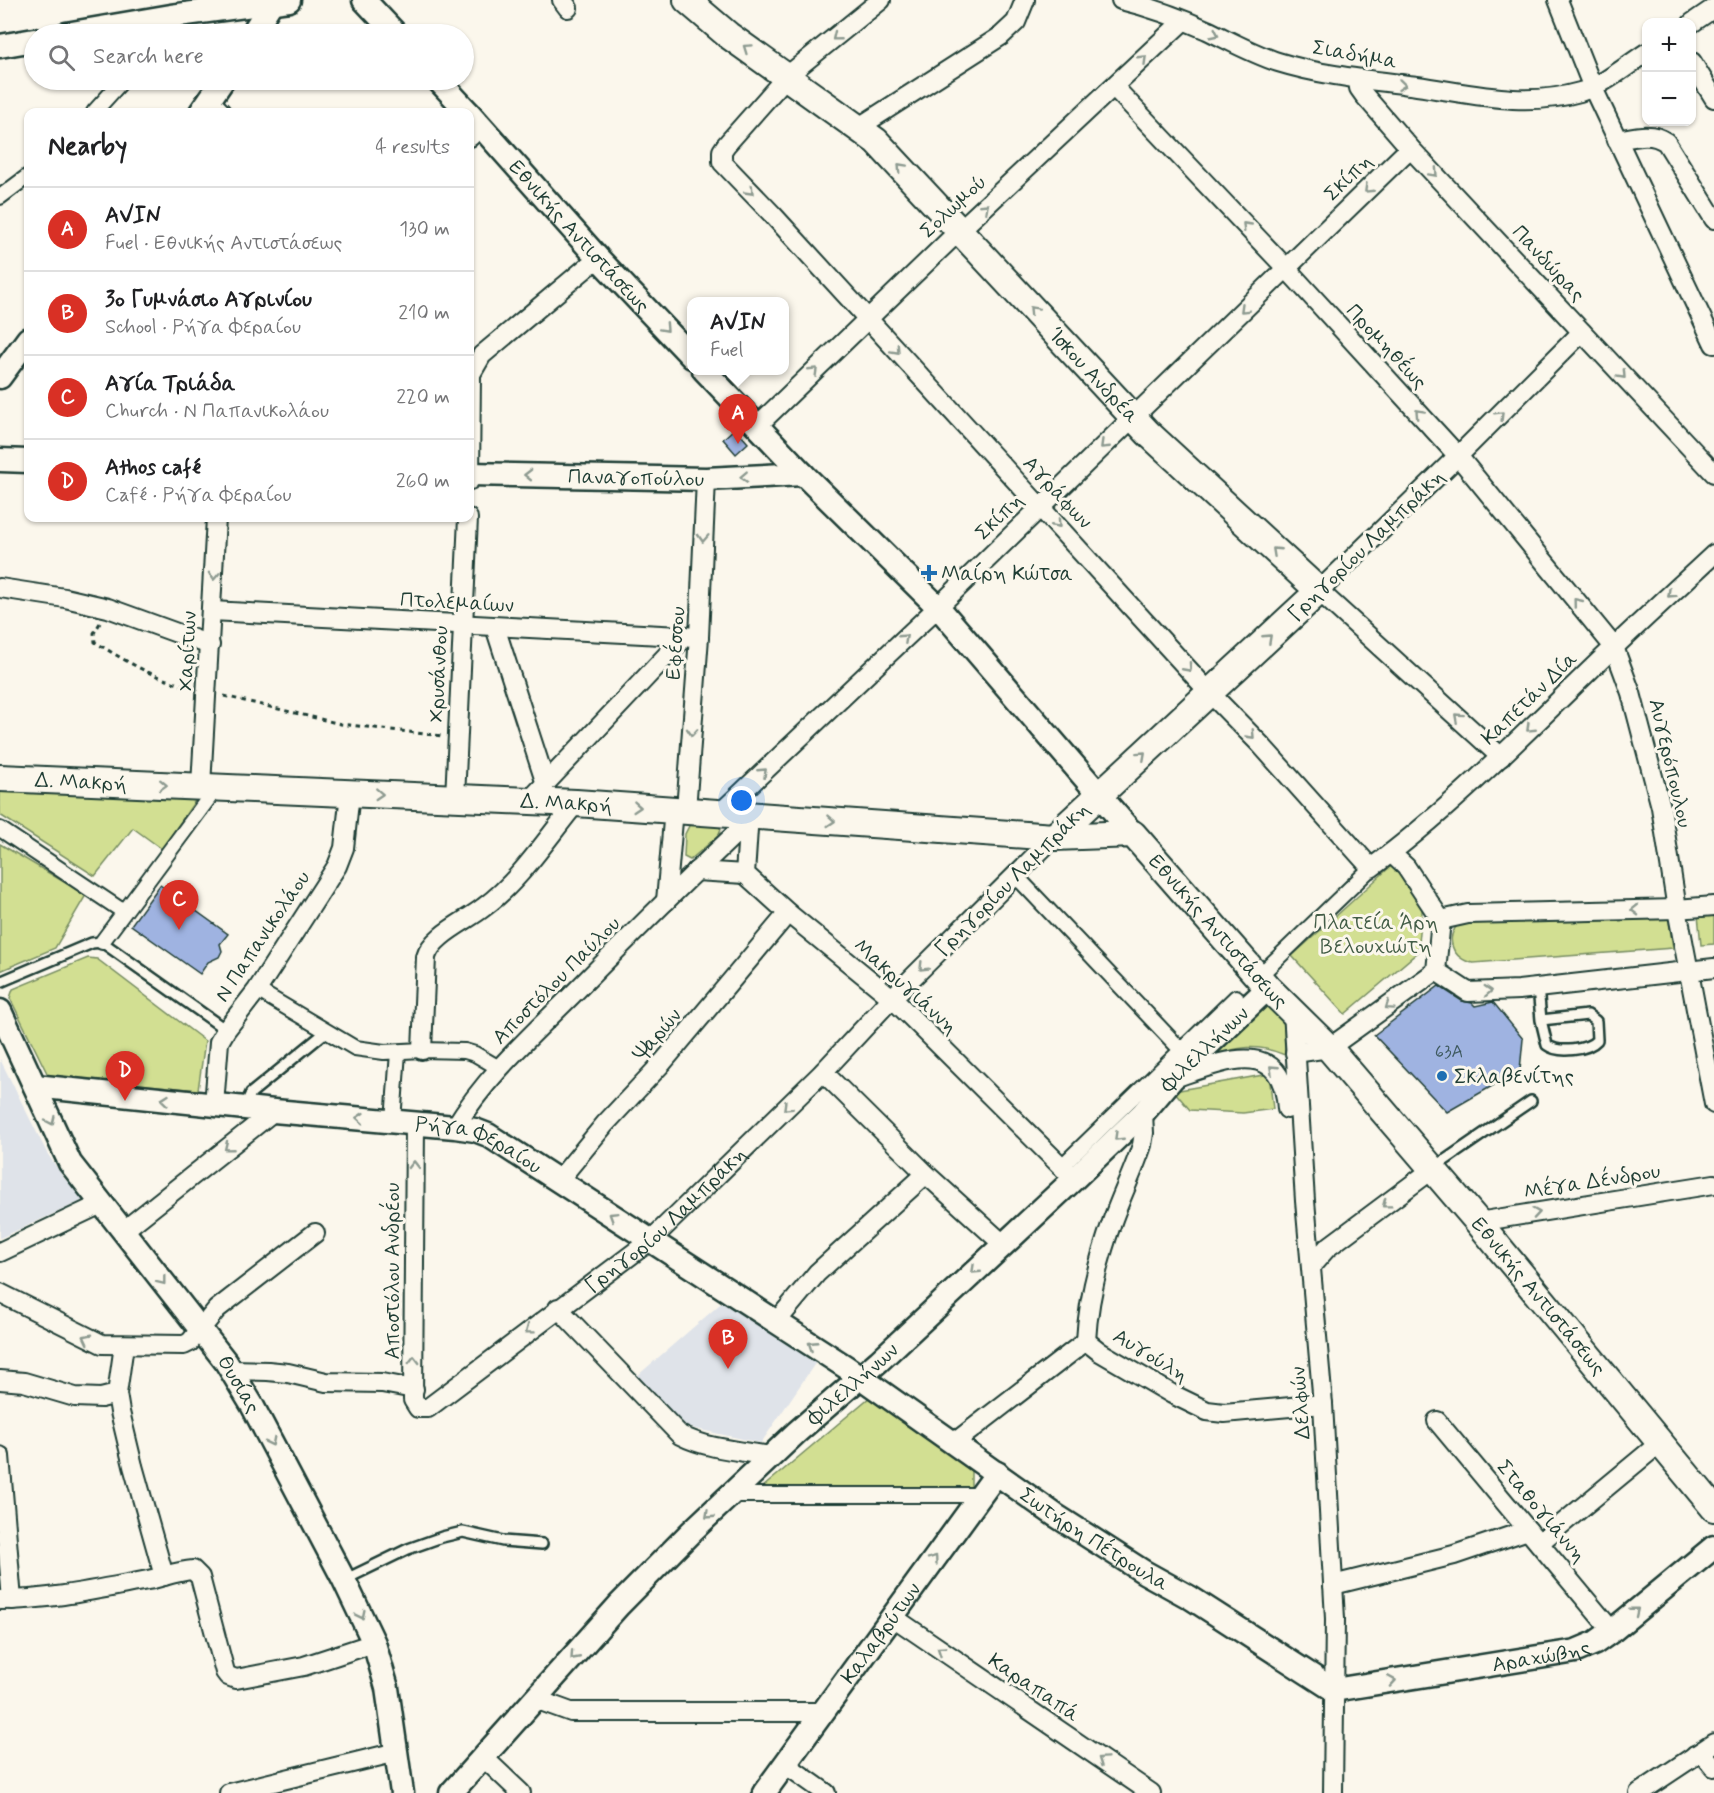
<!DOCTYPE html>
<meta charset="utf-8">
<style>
body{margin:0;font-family:Mynerve,sans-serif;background:#f2f2f2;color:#202124}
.controls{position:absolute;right:18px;top:18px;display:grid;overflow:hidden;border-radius:12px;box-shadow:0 2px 4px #0004}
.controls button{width:54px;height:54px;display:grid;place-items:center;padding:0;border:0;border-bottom:2px solid #e0e0e0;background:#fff;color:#202124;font:30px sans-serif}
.you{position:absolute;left:742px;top:801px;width:21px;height:21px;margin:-15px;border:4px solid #fff;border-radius:50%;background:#1a73e8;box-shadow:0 0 0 9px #1a73e833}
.badge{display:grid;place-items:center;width:39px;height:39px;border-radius:50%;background:#d93025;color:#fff;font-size:20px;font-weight:700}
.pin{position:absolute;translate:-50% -50px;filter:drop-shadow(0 2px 3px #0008)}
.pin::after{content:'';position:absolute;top:32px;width:21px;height:18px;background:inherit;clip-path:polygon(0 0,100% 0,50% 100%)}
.popup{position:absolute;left:687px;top:297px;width:102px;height:78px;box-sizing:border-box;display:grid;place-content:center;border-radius:12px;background:#fff;filter:drop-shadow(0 2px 4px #0005);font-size:20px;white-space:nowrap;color:#757577}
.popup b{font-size:22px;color:#202124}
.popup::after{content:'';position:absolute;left:50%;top:100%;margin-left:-12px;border:12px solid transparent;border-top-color:#fff}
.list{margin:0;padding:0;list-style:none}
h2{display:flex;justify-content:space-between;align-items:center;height:78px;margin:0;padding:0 24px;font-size:26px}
h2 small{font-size:20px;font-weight:400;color:#757577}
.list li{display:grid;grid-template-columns:39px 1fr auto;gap:18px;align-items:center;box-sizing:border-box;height:84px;padding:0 24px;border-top:2px solid #e0e0e0}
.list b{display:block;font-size:22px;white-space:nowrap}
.list p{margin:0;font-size:20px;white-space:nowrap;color:#757577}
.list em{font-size:20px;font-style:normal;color:#757577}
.icon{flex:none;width:33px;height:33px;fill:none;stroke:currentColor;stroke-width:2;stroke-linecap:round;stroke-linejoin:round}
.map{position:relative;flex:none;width:1714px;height:1793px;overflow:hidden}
.search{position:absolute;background:#fff;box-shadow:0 2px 4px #0004;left:24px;top:24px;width:450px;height:66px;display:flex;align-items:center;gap:15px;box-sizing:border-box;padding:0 21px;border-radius:33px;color:#757577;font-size:22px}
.panel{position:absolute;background:#fff;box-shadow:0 2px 4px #0004;left:24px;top:108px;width:450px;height:414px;border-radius:12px}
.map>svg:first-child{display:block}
</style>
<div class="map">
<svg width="1714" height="1793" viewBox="0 0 1714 1793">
<rect width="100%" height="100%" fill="#fbf7ec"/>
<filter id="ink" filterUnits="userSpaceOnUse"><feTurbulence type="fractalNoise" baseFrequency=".0167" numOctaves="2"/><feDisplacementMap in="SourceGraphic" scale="12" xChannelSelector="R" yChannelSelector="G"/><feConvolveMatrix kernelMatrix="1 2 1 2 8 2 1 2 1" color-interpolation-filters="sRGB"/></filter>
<g filter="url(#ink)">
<path fill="#dfe3e9" d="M0,1059L47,1153L63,1177L84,1200L0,1238Z
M726,1299L816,1362L761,1443L687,1427L637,1376Z"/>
<path fill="#d2df92" stroke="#788e63" stroke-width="1.5" d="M0,789L197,798L162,849L133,828L95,876L0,815Z
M690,824L717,825L721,829L719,835L690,860L684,857L685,834Z
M0,844L86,895L55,948L0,971Z
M1395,864L1423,902L1418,952L1345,1014L1292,956L1391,866Z
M1714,914V944L1701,945L1698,915Z
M1668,916L1673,948L1473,963C1453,960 1443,937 1460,923Z
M88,958L97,959L205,1041L198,1090L48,1075L10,998L13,989Z
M1262,1000L1284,1017L1285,1055C1257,1043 1240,1047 1211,1055Z
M1269,1074L1273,1109L1243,1113L1190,1110L1174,1091Z
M870,1397L971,1467V1488L763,1487Z"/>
<path fill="#9fb3e1" stroke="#1f3d34" stroke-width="1.5" d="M735,428L748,443L736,454L723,439Z
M160,885L228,934L220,944L222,951L219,957L208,962L200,974L131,925Z
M1439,986L1462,1001L1472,1003L1475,1006L1493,1002L1523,1039L1520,1070L1447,1112L1374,1035Z"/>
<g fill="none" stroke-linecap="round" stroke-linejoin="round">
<g stroke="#1f3d34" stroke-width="14">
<path id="service" d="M0,982L92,943L102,942L226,1030
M1538,987L1541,1020L1547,1045C1559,1054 1588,1050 1597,1040L1596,1021L1588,1015L1541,1020
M244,1108L251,1093L327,1031
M1435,1167L1531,1101
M344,1580L408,1549L442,1537L463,1532L503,1541L542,1544"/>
</g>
<g stroke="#1f3d34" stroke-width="18">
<path id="pedestrian" d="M163,34L171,16
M94,112L123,80
M0,197L28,176
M0,829L124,912
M1016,876L1182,1051
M102,942L217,787
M1258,977L1371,868
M257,990L355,1048L384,1052L422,1050L465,1051L475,1054L499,1068
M393,1121L398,1052
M1061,1167L1236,997
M730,1495H980"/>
</g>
<g stroke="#1f3d34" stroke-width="22">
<g id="minor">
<path d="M562,0L568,8"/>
<path d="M881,0L787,76L726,145L722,151V162L772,214L1210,693L1261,745L1371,868C1448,811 1516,742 1584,676C1627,634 1671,594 1714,554"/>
<path d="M1121,0C1150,7 1180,18 1207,30C1230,41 1253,54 1278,62C1323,76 1370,80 1417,86C1473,94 1524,108 1580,92C1604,85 1626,66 1646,53"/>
<path d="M1558,0L1593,88L1714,344"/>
<path d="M1692,23L1714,8"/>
<path d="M1692,62L1714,98"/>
<path d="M1358,80L1359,88L1364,95L1410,148L1714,473"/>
<path d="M1114,87L1286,268L1458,456L1614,647L1631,693L1661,807L1677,909L1714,1104"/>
<path d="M210,101L221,112"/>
<path d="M859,127L1001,36L1016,22L1025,0"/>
<path d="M470,137L481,126"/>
<path d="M1617,140C1634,137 1651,131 1666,142L1714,219"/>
<path d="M757,426L960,230L1183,21"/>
<path d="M470,480L471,374L482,355L598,258"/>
<path d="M0,588L65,598L108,608L210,645"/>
<path d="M212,611L699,637"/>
<path d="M495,627L545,781"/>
<path d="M1501,757L1319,591L1458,456L1582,332"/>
<path d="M201,786L216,518"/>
<path d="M455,798L468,518"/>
<path d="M529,801L685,636"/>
<path d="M686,810L699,637L706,479"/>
<path d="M720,813L938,607L1410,148"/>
<path d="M749,814L745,874L788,913L892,998L1074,1179"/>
<path d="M696,871L745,874"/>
<path d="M666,901L674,809"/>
<path d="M1441,920L1468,914L1677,909L1714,906"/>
<path d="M1436,971L1468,992L1519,990L1714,968"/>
<path d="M1293,1011L1305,1201L1323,1404L1335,1619L1333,1793"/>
<path d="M422,1050L426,957C432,935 467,921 484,907C519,882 548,837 576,803"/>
<path d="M1295,1053L1329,1048L1436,971L1441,920L1406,867L1391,853"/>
<path d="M823,1072L926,1174L1003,1244"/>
<path d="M1174,1078C1221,1062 1283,1034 1287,1109"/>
<path d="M214,1105L219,1042L226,1030L257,990L337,866L344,848L350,793"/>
<path id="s1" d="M415,1123L413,1400L418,1408H428L651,1240L823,1072L892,998L1054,837"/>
<path d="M455,1127C486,1076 531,1036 572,995C630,936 688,878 748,822"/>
<path d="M558,1181L605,1124L663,1062L788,913"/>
<path d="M1478,1222L1714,1184"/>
<path d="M123,1231L274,1111"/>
<path d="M0,1252L101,1204"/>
<path d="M1312,1265L1327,1248L1433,1169"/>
<path d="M0,1293L102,1344L184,1345L190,1342L217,1309L315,1233"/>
<path d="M558,1308L680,1435C707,1449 741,1451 771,1456"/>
<path d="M777,1321L817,1273L926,1174"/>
<path d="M1086,1341C1088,1300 1099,1258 1113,1219C1122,1194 1134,1170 1142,1145L1144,1133L1143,1113"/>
<path d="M124,1345L117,1394L120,1412L133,1466L164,1576"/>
<path d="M231,1370L268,1371L288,1373L326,1382L382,1383L414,1389"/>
<path d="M0,1380L24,1382L75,1397L101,1398L117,1394"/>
<path d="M1437,1421L1612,1631"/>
<path d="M954,1443L1086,1341L1100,1352L1172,1394L1207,1411L1224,1413L1323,1404"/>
<path d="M0,1456L12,1600"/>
<path d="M1539,1543L1661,1442"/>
<path d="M1333,1585L1454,1555L1528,1530"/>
<path d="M0,1600C50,1600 99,1589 148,1580C163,1577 177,1571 193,1570L200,1577L225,1672L228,1676L236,1679L304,1666L374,1643"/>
<path d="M893,1617L1151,1793"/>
<path d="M535,1699L571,1712H823"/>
<path d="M1695,1755L1703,1754L1714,1767"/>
<path d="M483,1757L521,1793"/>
<path d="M785,1764L826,1793"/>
<path d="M229,1793L397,1752"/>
<path d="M1639,1793L1714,1743"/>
</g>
</g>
<g stroke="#1f3d34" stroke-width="27">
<g id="tertiary">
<path d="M364,0L396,34"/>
<path d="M66,34L171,16L289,0"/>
<path d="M252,34L272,2"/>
<path d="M0,46L34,40"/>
<path d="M438,80L468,112"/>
<path d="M201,112L223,80"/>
<path id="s2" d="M470,114L598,258L692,357"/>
<path d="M704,370L803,474L938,607L1133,834"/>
<path d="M0,377L28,339"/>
<path d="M0,460L28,461"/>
<path id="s3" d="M470,474L706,479L803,474"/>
<path id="s4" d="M0,1011L70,1163L226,1362L252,1405L344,1580L374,1643L387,1688L402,1793"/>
<path id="s5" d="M35,1086L274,1111L455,1127L475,1130L488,1135L846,1367L1055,1515L1144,1572L1191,1598L1334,1690L1576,1651L1595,1643L1612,1631L1714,1547"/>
<path id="s6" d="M451,1793L619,1605L692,1531L797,1432L879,1361L1074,1179L1143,1113L1172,1079L1268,988"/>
<path id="s7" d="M764,1793L997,1473"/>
</g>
</g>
<g stroke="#1f3d34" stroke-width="30">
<g id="secondary">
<path id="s8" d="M687,0L728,35L876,141L1148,433L1319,591L1054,837"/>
<path id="s9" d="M0,778L576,803L1054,837L1133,834L1268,988L1329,1048L1478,1222L1714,1508"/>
</g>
</g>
<path stroke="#1f3d34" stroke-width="3" stroke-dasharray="4.5 4.5" stroke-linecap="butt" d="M100,623L94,633L95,642C125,661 154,678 189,687
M224,696L341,724L442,736"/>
<use href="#service" stroke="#fbf7ec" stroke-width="9"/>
<use href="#pedestrian" stroke="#fbf7ec" stroke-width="14"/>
<use href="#minor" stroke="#fbf7ec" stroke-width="18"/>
<use href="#tertiary" stroke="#fbf7ec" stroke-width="22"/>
<use href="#secondary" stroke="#fbf7ec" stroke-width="26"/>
</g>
<defs><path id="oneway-chevron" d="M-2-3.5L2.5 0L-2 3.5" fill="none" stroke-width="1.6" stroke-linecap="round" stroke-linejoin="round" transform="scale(1.5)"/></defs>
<g stroke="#8d9a90">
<use href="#oneway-chevron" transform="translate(1215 34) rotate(26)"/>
<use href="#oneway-chevron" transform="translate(836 37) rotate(141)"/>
<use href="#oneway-chevron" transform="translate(747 48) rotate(-145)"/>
<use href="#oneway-chevron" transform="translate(1143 59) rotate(-44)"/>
<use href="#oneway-chevron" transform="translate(1402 85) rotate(6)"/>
<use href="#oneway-chevron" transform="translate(901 167) rotate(-133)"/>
<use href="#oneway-chevron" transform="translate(1434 173) rotate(47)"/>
<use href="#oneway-chevron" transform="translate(1368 189) rotate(136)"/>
<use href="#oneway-chevron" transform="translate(750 191) rotate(46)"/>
<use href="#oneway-chevron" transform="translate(985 207) rotate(-43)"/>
<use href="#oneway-chevron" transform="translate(1246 226) rotate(-134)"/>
<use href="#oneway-chevron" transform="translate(1244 309) rotate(136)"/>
<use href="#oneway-chevron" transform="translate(1033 310) rotate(-133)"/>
<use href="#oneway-chevron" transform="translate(665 328) rotate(47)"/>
<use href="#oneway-chevron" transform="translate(896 350) rotate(47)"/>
<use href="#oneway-chevron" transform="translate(814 371) rotate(-44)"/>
<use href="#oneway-chevron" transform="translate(1622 375) rotate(47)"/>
<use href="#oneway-chevron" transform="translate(1419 413) rotate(-133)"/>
<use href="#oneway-chevron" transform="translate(1500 415) rotate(-45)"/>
<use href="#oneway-chevron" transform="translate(1104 445) rotate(136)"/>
<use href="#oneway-chevron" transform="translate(528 475) rotate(-179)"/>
<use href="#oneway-chevron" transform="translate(744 477) rotate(177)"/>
<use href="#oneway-chevron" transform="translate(1057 524) rotate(48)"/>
<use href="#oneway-chevron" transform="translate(703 538) rotate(93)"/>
<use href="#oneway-chevron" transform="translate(1276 551) rotate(-137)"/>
<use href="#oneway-chevron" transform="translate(214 576) rotate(93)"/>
<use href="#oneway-chevron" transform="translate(1671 594) rotate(137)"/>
<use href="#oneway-chevron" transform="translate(1577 602) rotate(-129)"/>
<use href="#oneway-chevron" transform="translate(904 638) rotate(-43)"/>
<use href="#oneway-chevron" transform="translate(1268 638) rotate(-43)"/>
<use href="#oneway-chevron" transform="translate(1188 668) rotate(48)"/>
<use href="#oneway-chevron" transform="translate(1458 717) rotate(-138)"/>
<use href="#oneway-chevron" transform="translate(1530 728) rotate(136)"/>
<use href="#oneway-chevron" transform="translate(692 732) rotate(94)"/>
<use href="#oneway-chevron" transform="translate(1251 735) rotate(46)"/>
<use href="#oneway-chevron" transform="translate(1142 755) rotate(-42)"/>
<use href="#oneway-chevron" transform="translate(763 772) rotate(-43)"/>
<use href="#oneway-chevron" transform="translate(163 785) rotate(2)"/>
<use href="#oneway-chevron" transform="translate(379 794) rotate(3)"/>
<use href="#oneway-chevron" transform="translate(637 807) rotate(4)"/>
<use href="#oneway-chevron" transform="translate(831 821) rotate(4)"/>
<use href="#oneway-chevron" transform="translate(1635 910) rotate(179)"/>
<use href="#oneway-chevron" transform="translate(923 967) rotate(135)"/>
<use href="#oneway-chevron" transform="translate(1488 991) rotate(-3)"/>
<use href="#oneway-chevron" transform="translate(1389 1006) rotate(145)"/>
<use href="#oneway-chevron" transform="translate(1273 1069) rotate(-137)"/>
<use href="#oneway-chevron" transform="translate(165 1100) rotate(-174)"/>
<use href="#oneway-chevron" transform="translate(787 1107) rotate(136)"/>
<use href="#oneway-chevron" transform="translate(360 1118) rotate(-175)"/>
<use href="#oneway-chevron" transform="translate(51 1121) rotate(65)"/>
<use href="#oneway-chevron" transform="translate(1118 1137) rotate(136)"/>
<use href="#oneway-chevron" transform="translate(228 1147) rotate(141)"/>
<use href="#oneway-chevron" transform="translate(414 1165) rotate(-90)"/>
<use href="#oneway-chevron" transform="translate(1386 1204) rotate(143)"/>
<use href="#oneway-chevron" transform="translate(1536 1213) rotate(-9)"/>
<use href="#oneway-chevron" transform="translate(613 1216) rotate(-148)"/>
<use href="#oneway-chevron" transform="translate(975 1270) rotate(137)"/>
<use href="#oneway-chevron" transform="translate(162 1281) rotate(52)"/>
<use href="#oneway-chevron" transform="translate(529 1330) rotate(143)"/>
<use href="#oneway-chevron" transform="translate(87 1338) rotate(-153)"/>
<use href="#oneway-chevron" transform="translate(812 1345) rotate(-147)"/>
<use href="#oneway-chevron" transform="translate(414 1360) rotate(-90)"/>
<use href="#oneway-chevron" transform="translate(271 1442) rotate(63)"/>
<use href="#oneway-chevron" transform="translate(709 1515) rotate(137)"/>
<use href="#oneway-chevron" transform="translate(934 1559) rotate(-54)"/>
<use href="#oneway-chevron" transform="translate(1635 1611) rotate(-39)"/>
<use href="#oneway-chevron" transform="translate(361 1615) rotate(64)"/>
<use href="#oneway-chevron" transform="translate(941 1650) rotate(-146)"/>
<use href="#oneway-chevron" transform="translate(574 1656) rotate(132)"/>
<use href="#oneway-chevron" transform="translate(1392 1681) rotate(-9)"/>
<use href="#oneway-chevron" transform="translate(1102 1760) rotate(-146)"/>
</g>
</g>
<g fill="#1f6fb2" stroke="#fbf7ec" stroke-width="2">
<path d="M926 564h6v6h6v6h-6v6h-6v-6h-6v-6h6z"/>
<circle cx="1442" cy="1076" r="6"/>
</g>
<g text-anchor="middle" stroke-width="6" stroke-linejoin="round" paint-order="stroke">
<g font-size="18" fill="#3f5a5f">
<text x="1449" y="1057">63Α</text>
</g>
<g font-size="21" fill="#1f3d34" stroke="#fbf7ec">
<text transform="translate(1355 54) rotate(10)" y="7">Σιαδήμα</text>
<text transform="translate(1348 177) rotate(-44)" y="7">Σκίπη</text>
<text transform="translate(953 206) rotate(-43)" y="7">Σολωμού</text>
<text dy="7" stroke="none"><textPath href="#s2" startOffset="164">Εθνικής Αντιστάσεως</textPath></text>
<text transform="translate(1549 263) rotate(47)" y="7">Πανδώρας</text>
<text transform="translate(1387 346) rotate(47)" y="7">Προμηθέως</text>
<text dy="7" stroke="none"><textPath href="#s8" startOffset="556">Ίσκου Ανδρέα</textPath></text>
<text dy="7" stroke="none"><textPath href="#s3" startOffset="166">Παναγοπούλου</textPath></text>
<text transform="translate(1058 492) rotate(47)" y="7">Αγράφων</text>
<text transform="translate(999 516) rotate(-44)" y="7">Σκίπη</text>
<text transform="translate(1366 545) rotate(-44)" y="7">Γρηγορίου Λαμπράκη</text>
<text transform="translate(457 602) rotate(3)" y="7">Πτολεμαίων</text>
<text transform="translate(675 643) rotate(-86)" y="7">Εφέσσου</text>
<text transform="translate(187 651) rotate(-87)" y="7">Χαρίτων</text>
<text transform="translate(438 674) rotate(-87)" y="7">Χρυσάνθου</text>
<text transform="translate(1529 698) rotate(-44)" y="7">Καπετάν Δία</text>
<text transform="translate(1671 763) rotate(77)" y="7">Αυγερόπουλου</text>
<text dy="7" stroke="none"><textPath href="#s9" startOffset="81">Δ. Μακρή</textPath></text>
<text dy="7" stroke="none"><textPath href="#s9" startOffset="567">Δ. Μακρή</textPath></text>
<text transform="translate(1012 879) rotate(-45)" y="7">Γρηγορίου Λαμπράκη</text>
<text dy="7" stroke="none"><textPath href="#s9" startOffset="1264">Εθνικής Αντιστάσεως</textPath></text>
<text transform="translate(262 936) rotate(-56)" y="7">Ν Παπανικολάου</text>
<text transform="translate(556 980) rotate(-45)" y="7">Αποστόλου Παύλου</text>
<text transform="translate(906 986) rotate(42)" y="7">Μακρυγιάννη</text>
<text transform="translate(657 1034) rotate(-49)" y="7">Ψαρών</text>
<text dy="7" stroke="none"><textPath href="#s6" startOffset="1060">Φιλελλήνων</textPath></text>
<text dy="7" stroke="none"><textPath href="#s5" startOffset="450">Ρήγα Φεραίου</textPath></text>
<text transform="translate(1592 1181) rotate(-9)" y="7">Μέγα Δένδρου</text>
<text dy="7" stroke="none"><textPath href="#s1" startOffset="600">Γρηγορίου Λαμπράκη</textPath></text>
<text transform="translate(392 1271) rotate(-90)" y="7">Αποστόλου Ανδρέου</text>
<text dy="7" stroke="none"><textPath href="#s9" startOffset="1750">Εθνικής Αντιστάσεως</textPath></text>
<text transform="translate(1151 1355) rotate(31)" y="7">Αυγούλη</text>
<text dy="7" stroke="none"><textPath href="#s6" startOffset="574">Φιλελλήνων</textPath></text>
<text dy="7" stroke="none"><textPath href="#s4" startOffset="446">Θυσίας</textPath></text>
<text transform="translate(1300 1403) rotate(-94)" y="7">Δελφών</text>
<text transform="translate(1542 1511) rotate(50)" y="7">Σταθογιάννη</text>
<text dy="7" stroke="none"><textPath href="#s5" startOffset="1185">Σωτήρη Πέτρουλα</textPath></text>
<text dy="7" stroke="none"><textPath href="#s7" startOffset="198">Καλαβρύτων</textPath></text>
<text dy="7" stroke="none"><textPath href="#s5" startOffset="1678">Αραχώβης</textPath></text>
<text transform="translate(1034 1687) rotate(34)" y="7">Καραπαπά</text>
</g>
<g font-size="21" fill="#1f3d34" stroke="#fbf7ec" text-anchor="start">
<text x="941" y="580">Μαίρη Κώτσα</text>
<text x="1454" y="1083">Σκλαβενίτης</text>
</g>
<g font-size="21" fill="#435d47" stroke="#fbf7ec">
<text x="1376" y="929">Πλατεία Άρη<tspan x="1376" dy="24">Βελουχιώτη</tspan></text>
</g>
</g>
</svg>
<div class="controls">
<button>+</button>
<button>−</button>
</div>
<div class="you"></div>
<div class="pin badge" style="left:738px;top:444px">A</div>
<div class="popup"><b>AVIN</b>Fuel</div>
<div class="pin badge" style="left:728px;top:1369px">B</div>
<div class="pin badge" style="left:179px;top:930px">C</div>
<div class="pin badge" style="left:125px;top:1101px">D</div>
<div class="search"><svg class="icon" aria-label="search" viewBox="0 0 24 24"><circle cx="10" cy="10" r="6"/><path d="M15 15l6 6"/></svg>Search here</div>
<section class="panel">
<h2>Nearby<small>4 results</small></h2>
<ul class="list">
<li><span class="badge">A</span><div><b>AVIN</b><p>Fuel · Εθνικής Αντιστάσεως</p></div><em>130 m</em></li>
<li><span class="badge">B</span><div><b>3ο Γυμνάσιο Αγρινίου</b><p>School · Ρήγα Φεραίου</p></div><em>210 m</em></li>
<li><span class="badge">C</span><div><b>Αγία Τριάδα</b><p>Church · Ν Παπανικολάου</p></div><em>220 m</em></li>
<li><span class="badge">D</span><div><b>Athos café</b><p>Café · Ρήγα Φεραίου</p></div><em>260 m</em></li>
</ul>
</section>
</div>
